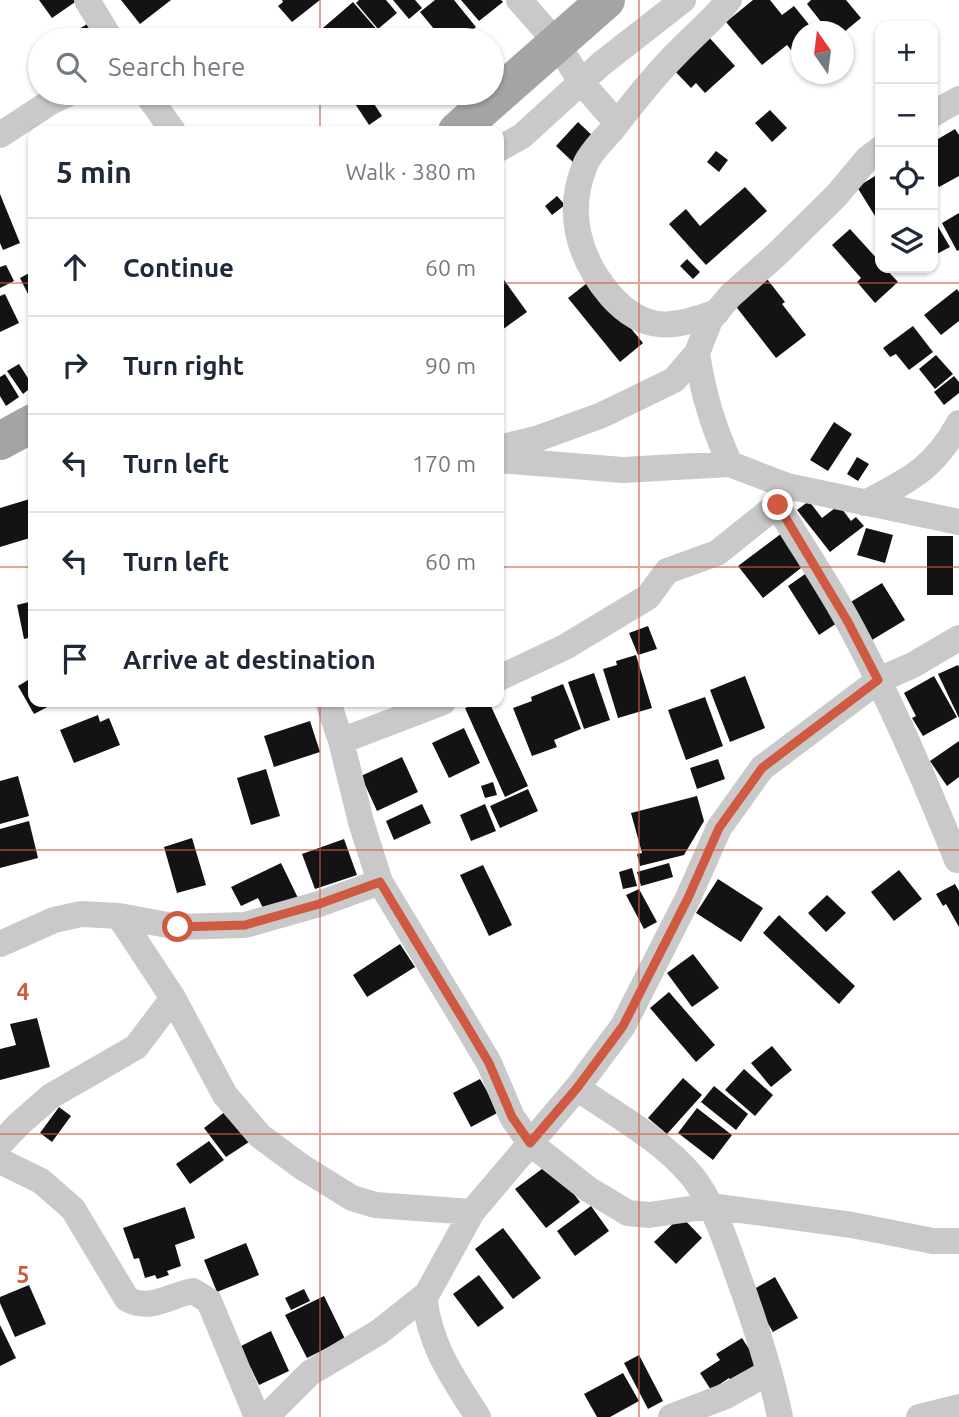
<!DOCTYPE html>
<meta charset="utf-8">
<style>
body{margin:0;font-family:Ubuntu,sans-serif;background:#f2f2f3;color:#1f2937}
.controls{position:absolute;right:21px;top:21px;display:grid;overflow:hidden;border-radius:14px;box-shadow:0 2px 5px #0004}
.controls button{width:63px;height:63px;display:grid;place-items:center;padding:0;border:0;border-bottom:2px solid #e0e1e3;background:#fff;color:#1f2937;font:35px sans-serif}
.compass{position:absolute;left:791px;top:21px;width:63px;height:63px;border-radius:50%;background:#fff;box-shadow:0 2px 5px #0004;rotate:346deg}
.stop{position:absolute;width:21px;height:21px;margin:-16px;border:5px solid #d05a41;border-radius:50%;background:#fff}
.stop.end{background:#d05a41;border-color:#fff;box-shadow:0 2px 7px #0008}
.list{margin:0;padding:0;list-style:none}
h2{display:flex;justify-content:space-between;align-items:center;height:91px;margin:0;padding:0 28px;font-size:30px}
h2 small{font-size:23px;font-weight:400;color:#747a83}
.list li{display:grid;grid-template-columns:46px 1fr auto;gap:21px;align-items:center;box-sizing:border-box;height:98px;padding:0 28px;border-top:2px solid #e0e1e3}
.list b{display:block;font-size:26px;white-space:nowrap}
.list em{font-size:23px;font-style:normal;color:#747a83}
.icon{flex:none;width:38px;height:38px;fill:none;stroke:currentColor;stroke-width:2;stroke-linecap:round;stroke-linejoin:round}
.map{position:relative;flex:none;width:959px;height:1417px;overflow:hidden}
.search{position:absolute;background:#fff;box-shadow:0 2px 5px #0004;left:28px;top:28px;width:476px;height:77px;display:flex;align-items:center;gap:18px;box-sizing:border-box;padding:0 24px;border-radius:38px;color:#747a83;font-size:26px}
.panel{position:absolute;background:#fff;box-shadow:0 2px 5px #0004;left:28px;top:126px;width:476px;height:581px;border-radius:14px}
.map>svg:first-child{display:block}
</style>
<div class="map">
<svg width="959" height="1417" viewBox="0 0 959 1417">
<rect width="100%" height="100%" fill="#fff"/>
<path fill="#131313" d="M39,0H78L52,18Z
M121,0H171L140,24Z
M282,0H320L292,22L278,6L283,2Z
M359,0H386L397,13L378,29L356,3Z
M393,0H415L422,8L409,19Z
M435,0H454L476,27L460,40H443L420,12Z
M461,0H501L503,2L479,21Z
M753,0H770L782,15L794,6L815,32H802V63L787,45L762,65L726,22Z
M811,0H846L861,18L844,32H829L807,4Z
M353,2L379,32L370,40H309Z
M89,23L99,40H60Z
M707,35L735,66L705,93L696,83L691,88L672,68Z
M348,93H367L382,116L369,125Z
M770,110L787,128L772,142L755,123Z
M578,122L596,139L574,163L556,146Z
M955,129L959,135V176L939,187L933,176V142Z
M716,151L728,160L719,172L707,162Z
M880,173V224L857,187Z
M745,187L767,211L706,265L669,224L686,209L700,226Z
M0,194L20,243L3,250L0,243Z
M557,196L565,205L552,215L545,206Z
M959,213V250L957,251L942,223Z
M933,218L950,247L933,256Z
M850,229L880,262V268H885L898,282L875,303L857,282L861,278L832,245Z
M687,259L700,272L693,279L680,266Z
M6,265L14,281L0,288V267Z
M33,271V304L20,278Z
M499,273L527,312L499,332Z
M767,279L785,302L782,304L806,335L776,358L734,304Z
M591,280L643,343L620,362L568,298Z
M957,289L959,292V321L941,335L924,315Z
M5,294L19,323L0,332V296Z
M913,326L933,352L909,370L896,354L890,357L883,348Z
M936,355L953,374L935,389L919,369Z
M19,364L33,386L23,394L7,371Z
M5,374L19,397L6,406L0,396V377Z
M954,376L959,382V393L944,405L934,392Z
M834,422L852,434L828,471L810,460Z
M857,457L869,464L858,481L847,474Z
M33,498V537L0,547V508Z
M809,501L822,518L839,505L851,521L856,517L864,526L830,552L797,510Z
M866,528L893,535L885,563L857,555Z
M782,533L806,564L763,598L738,566Z
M927,536H953V595H927Z
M808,572L840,621L819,635L788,586Z
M882,583L905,620L872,640L849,603Z
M33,601V637L24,639L17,605Z
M648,626L657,649L638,655L629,633Z
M636,655L652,708L618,718L603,669L617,665L616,661Z
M958,665L959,667V718L938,674Z
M594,673L610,720L584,729L568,682Z
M745,676L765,728L730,742L710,690Z
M934,676L957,717L923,736L912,718L916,716L904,693Z
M33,677V702H57L34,714L18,686Z
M563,684L581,729L554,740L557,747L532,756L513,708L532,701L531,697Z
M705,697L723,746L686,760L668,710Z
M480,702H489L528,786L505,797L465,708Z
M98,715L100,722L109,718L120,745L74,763L60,730Z
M310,721L320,752L274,767L264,736Z
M464,728L480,763L449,778L432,743Z
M959,741V777L947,786L930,761Z
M402,757L418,792L377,811L361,776Z
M718,759L725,779L697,789L690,768Z
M266,769L280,816L251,825L237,778Z
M18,776L29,816L0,824V781Z
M493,782L497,795L485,798L481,786Z
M528,789L538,811L500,828L490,806Z
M697,796L704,821L684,855L640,866L637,854L642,853L631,813Z
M422,804L431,823L394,840L386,821Z
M485,804L496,831L471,841L460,815Z
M29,821L38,858L0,868V829Z
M192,838L206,885L177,893L164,847Z
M344,839L357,875L315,889L302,854Z
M281,863L298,898L266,914L258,898L241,906L231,887Z
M669,863L673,877L641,886L637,872Z
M483,865L512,925L489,936L460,875Z
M632,868L637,886L623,889L619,872Z
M899,870L922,899L894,921L871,892Z
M718,879L763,908L741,942L696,913Z
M955,884L959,891V927L946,904L943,906L936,894Z
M639,889L657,922L644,929L626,895Z
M827,895L846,913L826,932L808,913Z
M779,915L855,986L839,1004L763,933Z
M400,944L415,967L367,997L353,975Z
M693,954L719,988L692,1007L667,973Z
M669,992L715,1045L696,1062L650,1008Z
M37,1018L50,1067L0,1080V1049L16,1045L10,1024Z
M772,1046L792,1070L771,1087L751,1063Z
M744,1069L773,1095L755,1116L725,1090Z
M683,1078L702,1095L667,1134L648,1118Z
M480,1079L499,1112L471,1127L453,1093Z
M714,1086L748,1114L736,1130L701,1102Z
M59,1107L71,1116L52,1142L40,1133Z
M697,1108L732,1135L713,1160L678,1133Z
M226,1111L249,1142L226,1157L204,1128Z
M209,1141L224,1160L190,1184L176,1164Z
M550,1163L580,1202L546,1228L515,1189Z
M591,1206L609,1231L575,1256L557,1231Z
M185,1207L195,1238L175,1245L181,1266L167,1271L169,1275L157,1279L155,1275L145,1278L139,1258L134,1259L123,1228Z
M681,1216L702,1238L676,1264L654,1242Z
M503,1228L541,1278L513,1299L475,1249Z
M246,1243L259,1275L217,1292L204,1260Z
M479,1275L504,1308L478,1327L453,1294Z
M775,1277L798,1318L773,1332L749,1292Z
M29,1285L46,1324L15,1337L0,1303V1297Z
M304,1289L310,1301L291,1310L285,1298Z
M324,1296L345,1339L307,1358L285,1315Z
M0,1325L16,1358L0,1366Z
M271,1331L289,1371L259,1385L251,1368L247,1370L241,1346Z
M742,1338L760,1366L733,1383L729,1378L711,1390L700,1373L720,1360L716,1354Z
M639,1355L663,1401L648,1409L624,1363Z
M623,1373L639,1401L610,1417H597L584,1394Z"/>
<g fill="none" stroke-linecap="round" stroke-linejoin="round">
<path stroke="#c9c9c9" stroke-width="26" d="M87,0L111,40
M519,0L557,43L581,82L617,123
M146,93L173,131
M933,114L959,99
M0,135L52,101L70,93
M499,149L522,136L601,64L683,0
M717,312C674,328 645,334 611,296C578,258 565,211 586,163C591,152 603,140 612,130C632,104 653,77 677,53C694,35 714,19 729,0
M697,353C703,394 713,426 730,464
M499,448L539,438L602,415L674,380L697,353L710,320L730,296L777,254L836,196L867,159L880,149
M499,460L623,470L730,464L787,486L959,522
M865,503C909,480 934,469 959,423
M777,505C801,545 828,584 850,625C891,701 925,780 957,860
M499,678L565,647L648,597L667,571L717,553L777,505L784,491
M328,702L341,741L361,822L380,882L467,1026L489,1063L512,1117L530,1143L588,1189L628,1213L649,1215L710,1206L852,1225L933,1241H959
M341,741L443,702
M119,916L173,998L225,1095L260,1136L302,1167L352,1198L375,1205L472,1212
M0,944L54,920L81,914L119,916L178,927L245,925L319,904L380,882
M577,1088C616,1115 661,1139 692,1176C714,1204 725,1240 737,1273C754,1320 770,1368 780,1417
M0,1144L19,1124L51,1096L136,1047L173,998
M0,1161L41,1181L73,1209L127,1299C150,1312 170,1295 193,1291L209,1301L257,1417
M424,1297C431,1348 451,1375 478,1417
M266,1417L310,1373L379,1332L427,1294L472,1212L577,1088L623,1026L688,898L719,828L762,768L879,680L913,665L959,638
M671,1417L726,1396L769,1372
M919,1417L959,1407"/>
<path stroke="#a4a4a4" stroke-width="38" d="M457,131L606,0
M0,441L33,423"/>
</g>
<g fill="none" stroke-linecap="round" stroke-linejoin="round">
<path stroke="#d05a41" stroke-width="9" d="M178,927L245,925L319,904L380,882L467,1026L489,1063L512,1117L530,1143L577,1088L623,1026L688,898L719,828L762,768L878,680L848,622L778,505"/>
</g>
<path fill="none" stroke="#d05a41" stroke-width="2" stroke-opacity="0.55" d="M320,0V40M639,0V1417M320,93V131M0,283H33M499,283H959M0,567H33M499,567H959M320,702V1417M0,850H959M0,1134H959"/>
<g font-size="23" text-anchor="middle" font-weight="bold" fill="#d05a41" stroke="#fff" stroke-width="7" stroke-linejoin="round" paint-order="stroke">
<text x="23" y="1000">4</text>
<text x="23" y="1283">5</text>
</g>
</svg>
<div class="controls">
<button>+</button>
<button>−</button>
<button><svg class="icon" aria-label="locate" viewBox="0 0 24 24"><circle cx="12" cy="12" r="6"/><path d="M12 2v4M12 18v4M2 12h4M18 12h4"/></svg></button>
<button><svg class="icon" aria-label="layers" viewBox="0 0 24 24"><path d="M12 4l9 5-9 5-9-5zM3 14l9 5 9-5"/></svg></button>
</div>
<svg class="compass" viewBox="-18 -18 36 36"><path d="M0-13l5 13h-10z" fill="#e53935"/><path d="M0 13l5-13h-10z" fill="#747a83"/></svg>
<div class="stop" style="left:178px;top:927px"></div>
<div class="stop end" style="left:778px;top:505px"></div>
<div class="search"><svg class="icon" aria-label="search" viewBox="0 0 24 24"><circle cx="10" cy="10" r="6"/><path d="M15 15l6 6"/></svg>Search here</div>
<section class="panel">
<h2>5 min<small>Walk · 380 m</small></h2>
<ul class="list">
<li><svg class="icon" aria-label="ahead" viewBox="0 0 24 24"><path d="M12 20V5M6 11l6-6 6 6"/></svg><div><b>Continue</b></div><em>60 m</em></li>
<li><svg class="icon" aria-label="right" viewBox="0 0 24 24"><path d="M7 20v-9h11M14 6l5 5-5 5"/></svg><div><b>Turn right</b></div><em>90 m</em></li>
<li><svg class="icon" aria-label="left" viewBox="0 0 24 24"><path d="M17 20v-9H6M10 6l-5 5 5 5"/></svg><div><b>Turn left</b></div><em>170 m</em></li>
<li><svg class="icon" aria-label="left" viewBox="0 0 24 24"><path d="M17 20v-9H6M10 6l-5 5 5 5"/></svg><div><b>Turn left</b></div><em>60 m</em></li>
<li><svg class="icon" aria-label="arrive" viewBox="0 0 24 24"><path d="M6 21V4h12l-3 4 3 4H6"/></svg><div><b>Arrive at destination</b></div></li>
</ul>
</section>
</div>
